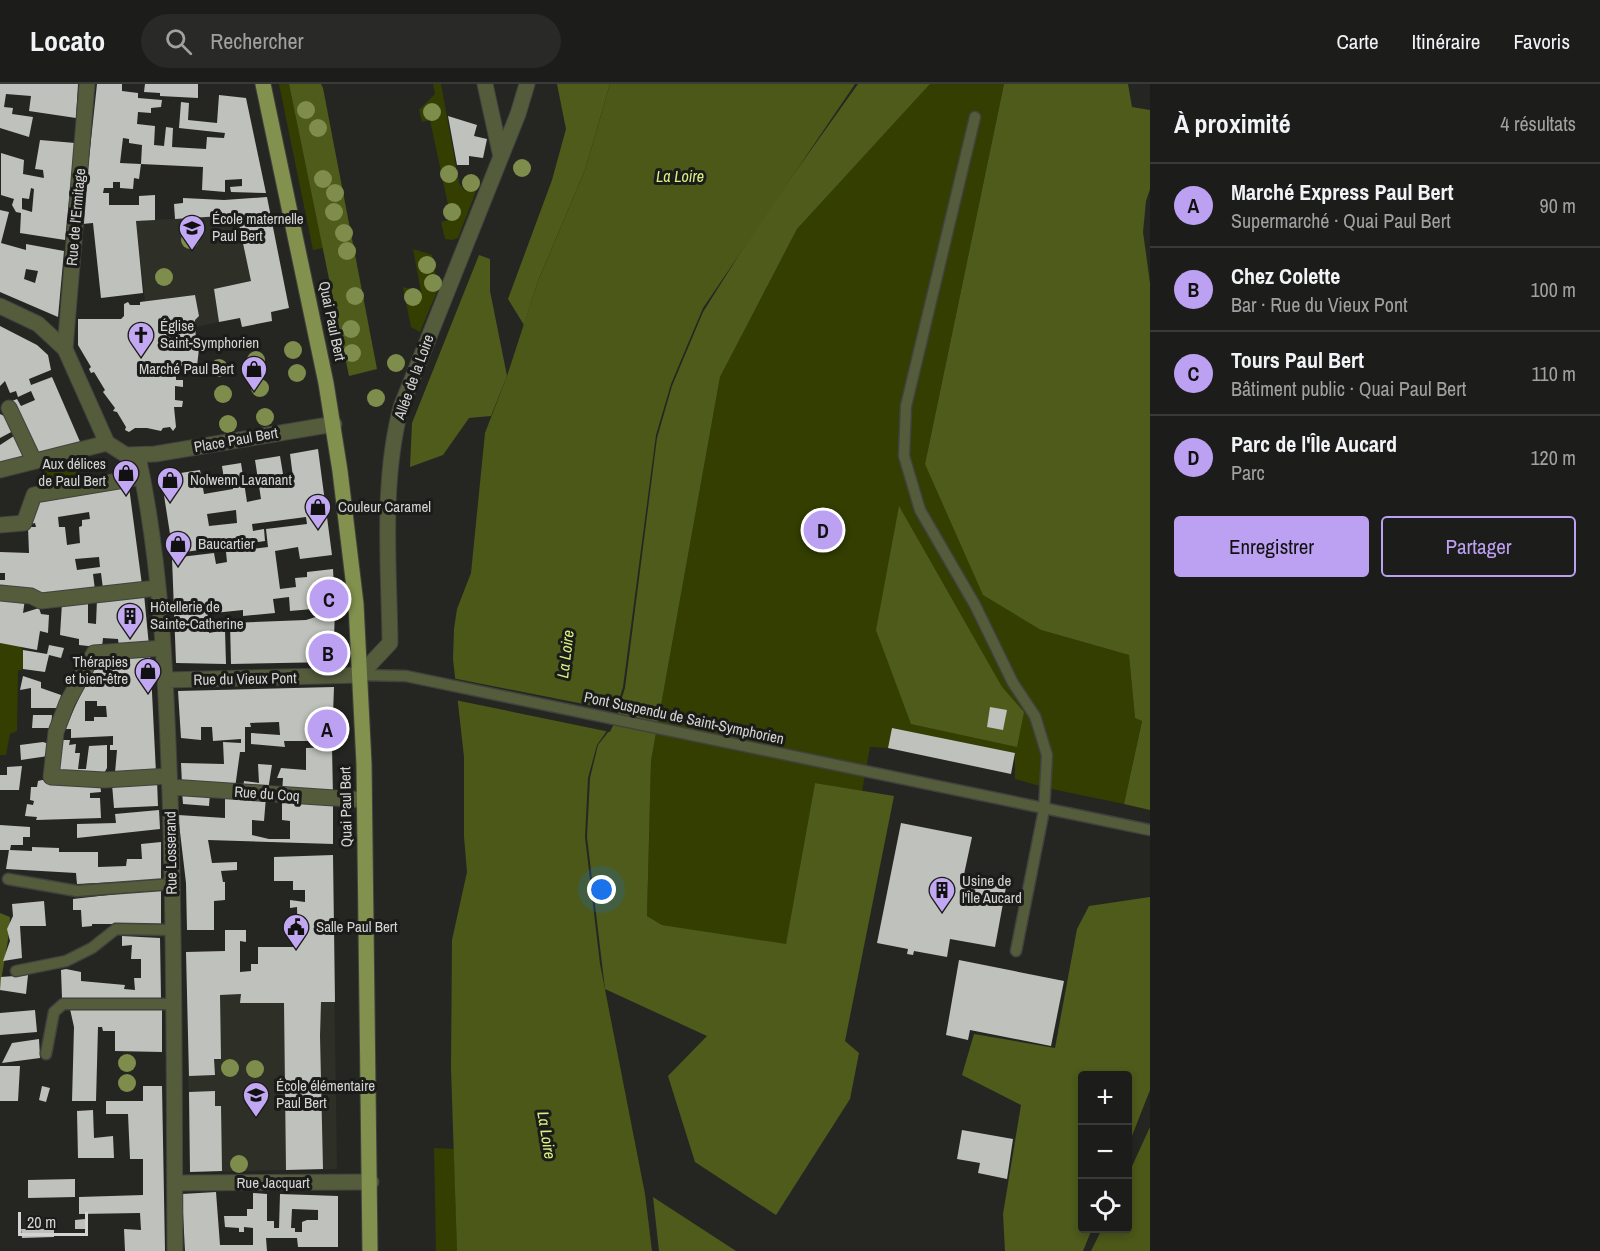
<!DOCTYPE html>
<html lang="fr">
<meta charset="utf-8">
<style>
body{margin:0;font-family:"Archivo Narrow",sans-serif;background:#292927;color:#f1f3f6}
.controls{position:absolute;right:18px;bottom:18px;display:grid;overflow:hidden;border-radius:6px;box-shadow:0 3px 9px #0003}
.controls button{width:54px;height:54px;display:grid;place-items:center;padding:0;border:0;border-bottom:2px solid #3a3a39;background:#1c1c1a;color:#f1f3f6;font:30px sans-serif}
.scale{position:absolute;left:18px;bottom:15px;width:70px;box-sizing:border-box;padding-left:6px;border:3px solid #d4d5d2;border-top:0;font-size:16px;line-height:21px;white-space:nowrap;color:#d4d5d2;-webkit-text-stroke:4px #1b1c19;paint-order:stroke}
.you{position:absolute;left:602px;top:806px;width:21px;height:21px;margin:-15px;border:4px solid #fff;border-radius:50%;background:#1a73e8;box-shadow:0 0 0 9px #1a73e833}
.badge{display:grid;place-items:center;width:39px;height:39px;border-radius:50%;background:#bca0f2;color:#111;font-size:20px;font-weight:700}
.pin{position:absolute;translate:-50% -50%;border:3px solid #fff;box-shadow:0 2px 6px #0006}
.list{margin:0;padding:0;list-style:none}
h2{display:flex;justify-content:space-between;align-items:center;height:78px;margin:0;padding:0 24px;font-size:26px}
h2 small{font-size:20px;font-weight:400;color:#a0a1a2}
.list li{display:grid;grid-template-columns:39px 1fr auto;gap:18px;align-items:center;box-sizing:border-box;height:84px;padding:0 24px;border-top:2px solid #3a3a39}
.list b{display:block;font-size:22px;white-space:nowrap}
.list p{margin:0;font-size:20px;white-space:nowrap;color:#a0a1a2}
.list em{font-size:20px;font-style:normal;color:#a0a1a2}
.actions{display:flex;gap:12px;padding:18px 24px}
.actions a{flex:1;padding:14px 0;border:2px solid #bca0f2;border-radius:6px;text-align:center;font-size:21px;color:#bca0f2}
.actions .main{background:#bca0f2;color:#111}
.icon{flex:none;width:33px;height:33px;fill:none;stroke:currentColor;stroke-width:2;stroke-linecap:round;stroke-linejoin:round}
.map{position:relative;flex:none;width:1150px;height:1167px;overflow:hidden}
header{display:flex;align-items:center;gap:36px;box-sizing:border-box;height:84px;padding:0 30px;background:#1c1c1a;border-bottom:2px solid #3a3a39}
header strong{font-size:28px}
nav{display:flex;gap:33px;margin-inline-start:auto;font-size:21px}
.search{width:420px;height:54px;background:#292927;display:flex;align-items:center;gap:15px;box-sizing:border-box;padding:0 21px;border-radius:33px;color:#a0a1a2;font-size:22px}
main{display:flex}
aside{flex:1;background:#1c1c1a}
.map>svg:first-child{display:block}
</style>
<header>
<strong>Locato</strong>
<div class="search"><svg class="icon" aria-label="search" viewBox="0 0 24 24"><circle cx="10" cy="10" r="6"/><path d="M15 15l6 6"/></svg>Rechercher</div>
<nav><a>Carte</a><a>Itinéraire</a><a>Favoris</a></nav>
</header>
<main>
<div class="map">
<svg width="1150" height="1167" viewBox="0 0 1150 1167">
<rect width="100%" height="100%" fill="#252622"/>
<path fill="#2e3027" d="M237,131L251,197L214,205L219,238L196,243L195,236L199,232L195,211L145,217L136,137Z
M315,879L334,884L337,1085L190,1088L187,912L240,910V888L251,887V880Z"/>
<path fill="#333e00" d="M279,0H289L323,164L313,166Z
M433,0H441L459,99L465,107H469L479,98L491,68L458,154L452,156L445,155L441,138L451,135L430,36L422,38L419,26L435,10Z
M930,0H1004L925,380L1041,546L1129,571L1135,634L1142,636L1124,720L1047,704L1015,695V669L892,644L888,664L870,663L862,707L815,699L786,861L662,841L647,832L651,677L720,293L797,145Z
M413,165L432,171L438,205L420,248L411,243L403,203L421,208Z
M77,371L83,398L45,405L40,380Z
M0,559L20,562L23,566V585L18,587L17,647L10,650L6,671H0Z
M434,1064L454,1065L457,1167H436Z"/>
<path fill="#4e5b1b" d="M289,0H321L323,4L377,285L349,292Z
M557,0H610L585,86L538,197L524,241L508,215L552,96L566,45Z
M858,0H930L797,145L720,293L651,677L647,832L662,841L786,860L815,699L894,712L845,957L859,969L850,1015L776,1131L695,1078L668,992L707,952L605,905L587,753L590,694L598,661L613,642L625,604L657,354L672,302L703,228L761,136Z
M1004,0H1128L1132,23L1150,26V105L1146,117L1143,148L1150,199V726L1124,720L1142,637L1135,634L1129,571L1041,546L983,511L925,380Z
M479,171L490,175V207L507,292L491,332L469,334L443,371L410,383L412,339Z
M899,422L1002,603L1024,628L1017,663L911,640L876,546Z
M1150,813V1006L1128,1062V992H1082V1144L1092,1145L1083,1167H1005L1003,1130L1021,1021L962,991L974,950L1055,964L1077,845L1089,822Z
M0,829L10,833C10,856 2,882 0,908Z
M653,1113L736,1167H659Z"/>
<path fill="#4b5818" d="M610,0H855L703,224L671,300L656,351L623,603L611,641L597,661L588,694L585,753L600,880L645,1110L652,1167H457L451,984L452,856L467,788L464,753V673L453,575L454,545L457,525L471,489L485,349L507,292L538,197L585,86Z
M1150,1043V1167H1091L1102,1145L1128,1144V1091Z"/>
<path fill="#252622" d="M452,594L619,627L610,648L455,616Z"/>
<path fill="#bfc1bc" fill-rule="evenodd" d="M0,0H78L76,34L29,27L31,12L6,10L4,23L13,24L12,30L33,33L29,53L0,44Z
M97,0H122V7L138,9V14L162,16L161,23L151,24V29L138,28L137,40L155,42L154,61L164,62L166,43L173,44L172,63L206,65L207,53L224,54L225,49L179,44L181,18L189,19L188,36L217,39L219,11L246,14L266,109L231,108L230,103L242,102V95L225,96V108L202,106L203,83L141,80L142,61L129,59V55L123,54L120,79L141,80L139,95L134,94L133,105L120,104V98H113V104H104L103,109H109V121H139V112L155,111V136L136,137L143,209L101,214L93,139L82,140Z
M145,0H198V14L160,12V9L144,8Z
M448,32L477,41L474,52L487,55L483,74L469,72V81H457Z
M40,56L75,59L65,156L20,149L21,129L16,128L12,121L14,115L1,111V69L24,76L23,90L44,94L43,86L35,85ZM31,104L34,105L32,128L22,125V114L29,115Z
M267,113L289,224L271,228L272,237L242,243L240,234L219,238L214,205L251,197L237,131L175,135L174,120L183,119V114L224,116Z
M0,126L9,128L1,159L26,166V160L64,167L58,233L0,208ZM26,185L38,187L35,199L24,195Z
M195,211L199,232L195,236L196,261L199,265L197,282L176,283V296H183V303L175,302V316L183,317L182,323H174L176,343L173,347L170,343L163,344L161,347L147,344H135L129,348L125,346L126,343L117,328L113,327L115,324L103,308L105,306L94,288L91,289L89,285L91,283L78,261V235H121L124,232V220L128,218L130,221H140V218Z
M0,242L37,261L48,271L51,286L29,295L31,301L52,293L81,360L37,372L12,317L17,315L21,322L35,316L31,307L18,313L16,307L10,309L5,297L0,302Z
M0,330L8,334L15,346L0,354Z
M17,350L27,373L0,380V361Z
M318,365L332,471L300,475L298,463L275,467L280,505L296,503L295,494L307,493V488L333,485L335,523L290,527L289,513L273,515L275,529L243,532V526L214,529L213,519L207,520L209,549L225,546L226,580L176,579L172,474L214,469L216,480L227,478L226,468L268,463L266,445L307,440L306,433L252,440L253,447L264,445L265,457L170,470V450L161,392L200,386L204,410L233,405V401L225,402L222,382L241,379L247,418L261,415L255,376L280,372L285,402L294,401L290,370ZM236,426L237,439L209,442L207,430Z
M129,403L142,501L103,505L101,489L93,490L95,506L38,509L0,507V496H5V489H0V468L29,469L28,443H36L35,439L30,440L35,419ZM89,428L90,435L82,436V442L79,443L80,459L67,461L65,443H59L58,433ZM99,473L100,483L77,486L75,475Z
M144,510L149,562H119L118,555L103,554L102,563L88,562L79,561V555L60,551L62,519L88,516V539L96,540L97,515Z
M0,513L25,515L23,529L39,524L41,530L49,531L48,549L40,547L37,566L0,559Z
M335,527L333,578L231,580L230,539L306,536Z
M49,561L64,564L61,574L49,571L45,588L23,585V566L47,570Z
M150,568L156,689H115L117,666H110V661H113V652L71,654V645H65L97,574ZM85,617H97V622H106L107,633H94V637H85Z
M23,592L41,598V604L61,611L58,624H31V604L20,606Z
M334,603L332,657H284L285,663L251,660V649L280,651L279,638L250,639L251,643H245V668H240L235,704L182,700L181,679L224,680L223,658L241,659V655L213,657L212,643H201V656L181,654L178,607Z
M990,623L1007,626L1003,646L987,643Z
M33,631H52L51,644H32Z
M892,644L1015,669L1011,690L888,664Z
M63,656H70L69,661L76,660L75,669H80L78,685H86L89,662L107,661V684L103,691H57Z
M43,658L49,660L48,672L21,676L20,661Z
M332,663L333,712L282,709L283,694H277L281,684L306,686V664Z
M258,680L272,681L268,706L243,704L244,697L259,699Z
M22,682L19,706H0V691H7V683Z
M42,696L100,699L101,708L90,709V714H100L101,734L36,736L37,733L25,732L27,720L33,721L34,717L30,716L31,703H37L38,697Z
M157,696L158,722L114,724L112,700Z
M182,707L210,709L209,722L183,720Z
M225,710L266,713L264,737L252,736V751L269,755H290V737L282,736V715L333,717V760L208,756L212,779L237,778V786L221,787L223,798H225V816L214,817V846H187L186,799L178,731L225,734Z
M159,726L160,745L77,754V740L116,739L115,730Z
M901,739L972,753L963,795L1006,803L995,863L950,855L947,873L914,867L913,871L907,870L908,865L877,859Z
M0,741L30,743V753H23V761H11L10,766H0Z
M161,758V796L77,800L76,789L6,785L9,766L32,767V763L59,764V768H98V783L126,782L127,775H142L141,760Z
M333,771L335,918H321L320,952L323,1085L286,1086L284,919H240L241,910L220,911L221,975H214L215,991L189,992L186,868L225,867V846H246V858L240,857V888L251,887V880H258V863H298L297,823L290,824V816L305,818V806H293V797H274V773Z
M161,805V840H92V842L82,843L81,826H73V815Z
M44,817L46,842H20L22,874L3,877L10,857L7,845L13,832L12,820Z
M122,852L160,854L161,915L62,914L61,886L66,885L81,888V897L125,901L124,905L135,906L134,894H141V875H131L132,861L122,862Z
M959,876L1064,897L1051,962L970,946L968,956L946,951Z
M28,891L26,910L0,906L1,893Z
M162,924V968L115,967V947H103L102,943H98L96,1017H72L74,943L70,925Z
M35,926L37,948L0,951V929Z
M39,955L40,974L2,979L12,959Z
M0,982H20L18,1017H0Z
M42,1002L50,1004L46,1018L39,1016Z
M143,1002H162L165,1167H125L124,1145L141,1146L140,1129L79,1130V1113L143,1111V1075H130L128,1030H106V1017H143Z
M215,1007V1022H221L222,1087L190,1088L189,1008Z
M93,1026L94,1054L113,1052L114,1074H78L77,1027Z
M962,1046L1013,1055L1007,1095L978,1089L980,1079L957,1075Z
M75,1095V1113L28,1114V1096Z
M216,1108L220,1161H253V1144L244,1143V1148H239V1144L225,1143L224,1132H247V1125H253V1109L267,1110V1137H274V1144H279L280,1110L338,1112V1163H298L297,1154H266L267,1167H185L182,1110ZM292,1125L318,1126V1136H307L302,1138V1148H295V1144H291Z
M85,1135L86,1145H75V1136Z
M21,1145H54V1153L22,1154Z"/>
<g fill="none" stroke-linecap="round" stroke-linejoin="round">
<g stroke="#41423e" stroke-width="13">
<path id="service" d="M975,33L906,322L904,372L920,426L975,521L1013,599L1035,632L1047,671L1044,726L1016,867
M360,591L406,592L1150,746
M8,795L77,807L172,800
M16,887L66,877L92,864L116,845L173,846
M46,970L54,928L63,920H173"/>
</g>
<g stroke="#41423e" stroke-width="17">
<path id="pedestrian" d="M9,324L34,377
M0,386L107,359
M0,441L24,439L34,411L142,393
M0,509L31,512L41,517L157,504
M163,564L94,569L67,619L56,648L51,693L104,696L169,692
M170,703L364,716"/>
</g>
<g stroke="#41423e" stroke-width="17">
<path id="minor" d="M485,0L501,73
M65,265L87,0
M138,372C162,482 166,598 170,710C175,862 174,1015 175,1167
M165,596L360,591L390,559C389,481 381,399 401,323L518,30L527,0
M175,1099L371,1098"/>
</g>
<g stroke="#41423e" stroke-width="17">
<path id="tertiary" d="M0,222L38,240L65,265L107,359L126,371L155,370L334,340"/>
</g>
<g stroke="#41423e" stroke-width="17">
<path id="primary" d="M263,0L326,299L340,387L356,520L364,680L370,1167"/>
</g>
<use href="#service" stroke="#545c3c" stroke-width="10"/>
<use href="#pedestrian" stroke="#545c3c" stroke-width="15"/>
<use href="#minor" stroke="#545c3c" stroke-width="15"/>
<use href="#tertiary" stroke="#545c3c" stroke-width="15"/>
<use href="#primary" stroke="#82914d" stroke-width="15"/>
</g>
<g fill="#7e8c4c">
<circle cx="306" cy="26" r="9"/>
<circle cx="432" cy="28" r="9"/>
<circle cx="318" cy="44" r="9"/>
<circle cx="522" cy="84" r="9"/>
<circle cx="449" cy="90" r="9"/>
<circle cx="323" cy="95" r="9"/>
<circle cx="471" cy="99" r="9"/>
<circle cx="335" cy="109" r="9"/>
<circle cx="334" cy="128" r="9"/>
<circle cx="452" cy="128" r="9"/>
<circle cx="344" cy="149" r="9"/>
<circle cx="190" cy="156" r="9"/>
<circle cx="347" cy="167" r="9"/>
<circle cx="427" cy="181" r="9"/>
<circle cx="164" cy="193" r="9"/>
<circle cx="433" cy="199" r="9"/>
<circle cx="355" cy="212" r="9"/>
<circle cx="413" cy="213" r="9"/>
<circle cx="351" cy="245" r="9"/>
<circle cx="293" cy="266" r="9"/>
<circle cx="352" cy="269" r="9"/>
<circle cx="256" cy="276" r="9"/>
<circle cx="396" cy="279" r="9"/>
<circle cx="219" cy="284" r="9"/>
<circle cx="297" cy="289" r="9"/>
<circle cx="260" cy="304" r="9"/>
<circle cx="223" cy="310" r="9"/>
<circle cx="376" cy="314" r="9"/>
<circle cx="265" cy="333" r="9"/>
<circle cx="228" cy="340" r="9"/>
<circle cx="127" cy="979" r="9"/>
<circle cx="230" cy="984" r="9"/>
<circle cx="255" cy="985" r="9"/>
<circle cx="127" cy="999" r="9"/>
<circle cx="239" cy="1080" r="9"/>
</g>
<defs>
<g id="school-pin" transform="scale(1.35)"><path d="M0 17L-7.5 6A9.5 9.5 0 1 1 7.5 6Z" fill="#c2a8f2" stroke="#1b1c19"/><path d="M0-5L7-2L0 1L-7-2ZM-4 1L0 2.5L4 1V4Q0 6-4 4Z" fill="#111"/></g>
<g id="church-pin" transform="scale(1.35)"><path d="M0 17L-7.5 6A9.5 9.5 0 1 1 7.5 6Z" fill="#c2a8f2" stroke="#1b1c19"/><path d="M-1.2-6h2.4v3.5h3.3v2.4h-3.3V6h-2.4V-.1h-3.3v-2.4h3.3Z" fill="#111"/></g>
<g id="shop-pin" transform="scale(1.35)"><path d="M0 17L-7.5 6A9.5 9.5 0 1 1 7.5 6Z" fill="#c2a8f2" stroke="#1b1c19"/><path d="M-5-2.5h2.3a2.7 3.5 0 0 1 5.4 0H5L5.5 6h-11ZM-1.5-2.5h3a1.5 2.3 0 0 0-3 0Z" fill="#111"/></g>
<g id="building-pin" transform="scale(1.35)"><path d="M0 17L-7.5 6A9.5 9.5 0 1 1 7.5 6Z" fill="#c2a8f2" stroke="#1b1c19"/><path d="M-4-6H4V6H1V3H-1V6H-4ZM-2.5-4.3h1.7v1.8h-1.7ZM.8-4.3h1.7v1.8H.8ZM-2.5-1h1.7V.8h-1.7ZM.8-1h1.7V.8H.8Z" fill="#111"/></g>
<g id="civic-pin" transform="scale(1.35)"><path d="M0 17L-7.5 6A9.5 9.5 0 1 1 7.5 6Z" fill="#c2a8f2" stroke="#1b1c19"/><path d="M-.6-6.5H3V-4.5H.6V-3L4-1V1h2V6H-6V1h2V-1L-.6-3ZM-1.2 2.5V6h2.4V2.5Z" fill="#111"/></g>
</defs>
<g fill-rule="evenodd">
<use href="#school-pin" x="192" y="144"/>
<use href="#church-pin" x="141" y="251"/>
<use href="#shop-pin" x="254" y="285"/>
<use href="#shop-pin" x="126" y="389"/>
<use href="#shop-pin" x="170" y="396"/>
<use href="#shop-pin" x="318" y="423"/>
<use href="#shop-pin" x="178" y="460"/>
<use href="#building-pin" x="130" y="532"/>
<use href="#shop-pin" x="148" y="587"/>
<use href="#building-pin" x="942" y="806"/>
<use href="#civic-pin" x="296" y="843"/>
<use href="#school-pin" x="256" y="1011"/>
</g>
<g text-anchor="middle" stroke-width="6" stroke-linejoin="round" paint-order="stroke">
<g font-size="15" fill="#d4d5d2" stroke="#1b1c19">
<text transform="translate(76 133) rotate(-85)" y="5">Rue de l'Ermitage</text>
<text transform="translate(332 237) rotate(78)" y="5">Quai Paul Bert</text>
<text transform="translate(414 293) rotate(-70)" y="5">Allée de la Loire</text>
<text transform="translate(236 356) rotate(-10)" y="5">Place Paul Bert</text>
<text transform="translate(245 595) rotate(-1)" y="5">Rue du Vieux Pont</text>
<text transform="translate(684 634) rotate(12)" y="5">Pont Suspendu de Saint-Symphorien</text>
<text transform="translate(267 710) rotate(4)" y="5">Rue du Coq</text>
<text transform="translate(346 723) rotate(-91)" y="5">Quai Paul Bert</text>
<text transform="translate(171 769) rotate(-91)" y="5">Rue Losserand</text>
<text x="273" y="1104">Rue Jacquart</text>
</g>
<g font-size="15" fill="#d4d5d2" stroke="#1b1c19" text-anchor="start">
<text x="212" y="140">École maternelle<tspan x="212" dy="17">Paul Bert</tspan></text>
<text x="160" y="247">Église<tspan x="160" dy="17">Saint-Symphorien</tspan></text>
<text x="234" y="290" text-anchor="end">Marché Paul Bert</text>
<text x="106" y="385" text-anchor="end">Aux délices<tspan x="106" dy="17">de Paul Bert</tspan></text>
<text x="190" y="401">Nolwenn Lavanant</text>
<text x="338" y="428">Couleur Caramel</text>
<text x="198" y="465">Baucartier</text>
<text x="150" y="528">Hôtellerie de<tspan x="150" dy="17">Sainte-Catherine</tspan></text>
<text x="128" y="583" text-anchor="end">Thérapies<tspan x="128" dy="17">et bien-être</tspan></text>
<text x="962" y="802">Usine de<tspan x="962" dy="17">l'Île Aucard</tspan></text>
<text x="316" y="848">Salle Paul Bert</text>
<text x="276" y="1007">École élémentaire<tspan x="276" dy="17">Paul Bert</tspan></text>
</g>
<g font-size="16" font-style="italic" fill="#d8f281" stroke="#1b1c19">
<text x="680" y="98">La Loire</text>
<text transform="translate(565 570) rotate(-83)" y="6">La Loire</text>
<text transform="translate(547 1051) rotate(81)" y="6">La Loire</text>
</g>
</g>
</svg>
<div class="controls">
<button>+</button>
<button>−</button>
<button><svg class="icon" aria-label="locate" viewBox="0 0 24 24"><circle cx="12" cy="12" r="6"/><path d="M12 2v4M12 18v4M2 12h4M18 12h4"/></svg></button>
</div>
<div class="scale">20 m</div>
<div class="you"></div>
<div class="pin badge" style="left:327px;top:645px">A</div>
<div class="pin badge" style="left:328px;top:569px">B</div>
<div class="pin badge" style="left:329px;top:515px">C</div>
<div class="pin badge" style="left:823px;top:446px">D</div>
</div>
<aside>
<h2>À proximité<small>4 résultats</small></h2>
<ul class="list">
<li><span class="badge">A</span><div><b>Marché Express Paul Bert</b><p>Supermarché · Quai Paul Bert</p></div><em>90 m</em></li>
<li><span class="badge">B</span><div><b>Chez Colette</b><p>Bar · Rue du Vieux Pont</p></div><em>100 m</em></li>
<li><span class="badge">C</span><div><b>Tours Paul Bert</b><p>Bâtiment public · Quai Paul Bert</p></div><em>110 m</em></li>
<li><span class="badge">D</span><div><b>Parc de l'Île Aucard</b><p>Parc</p></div><em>120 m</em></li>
</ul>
<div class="actions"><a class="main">Enregistrer</a><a>Partager</a></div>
</aside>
</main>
